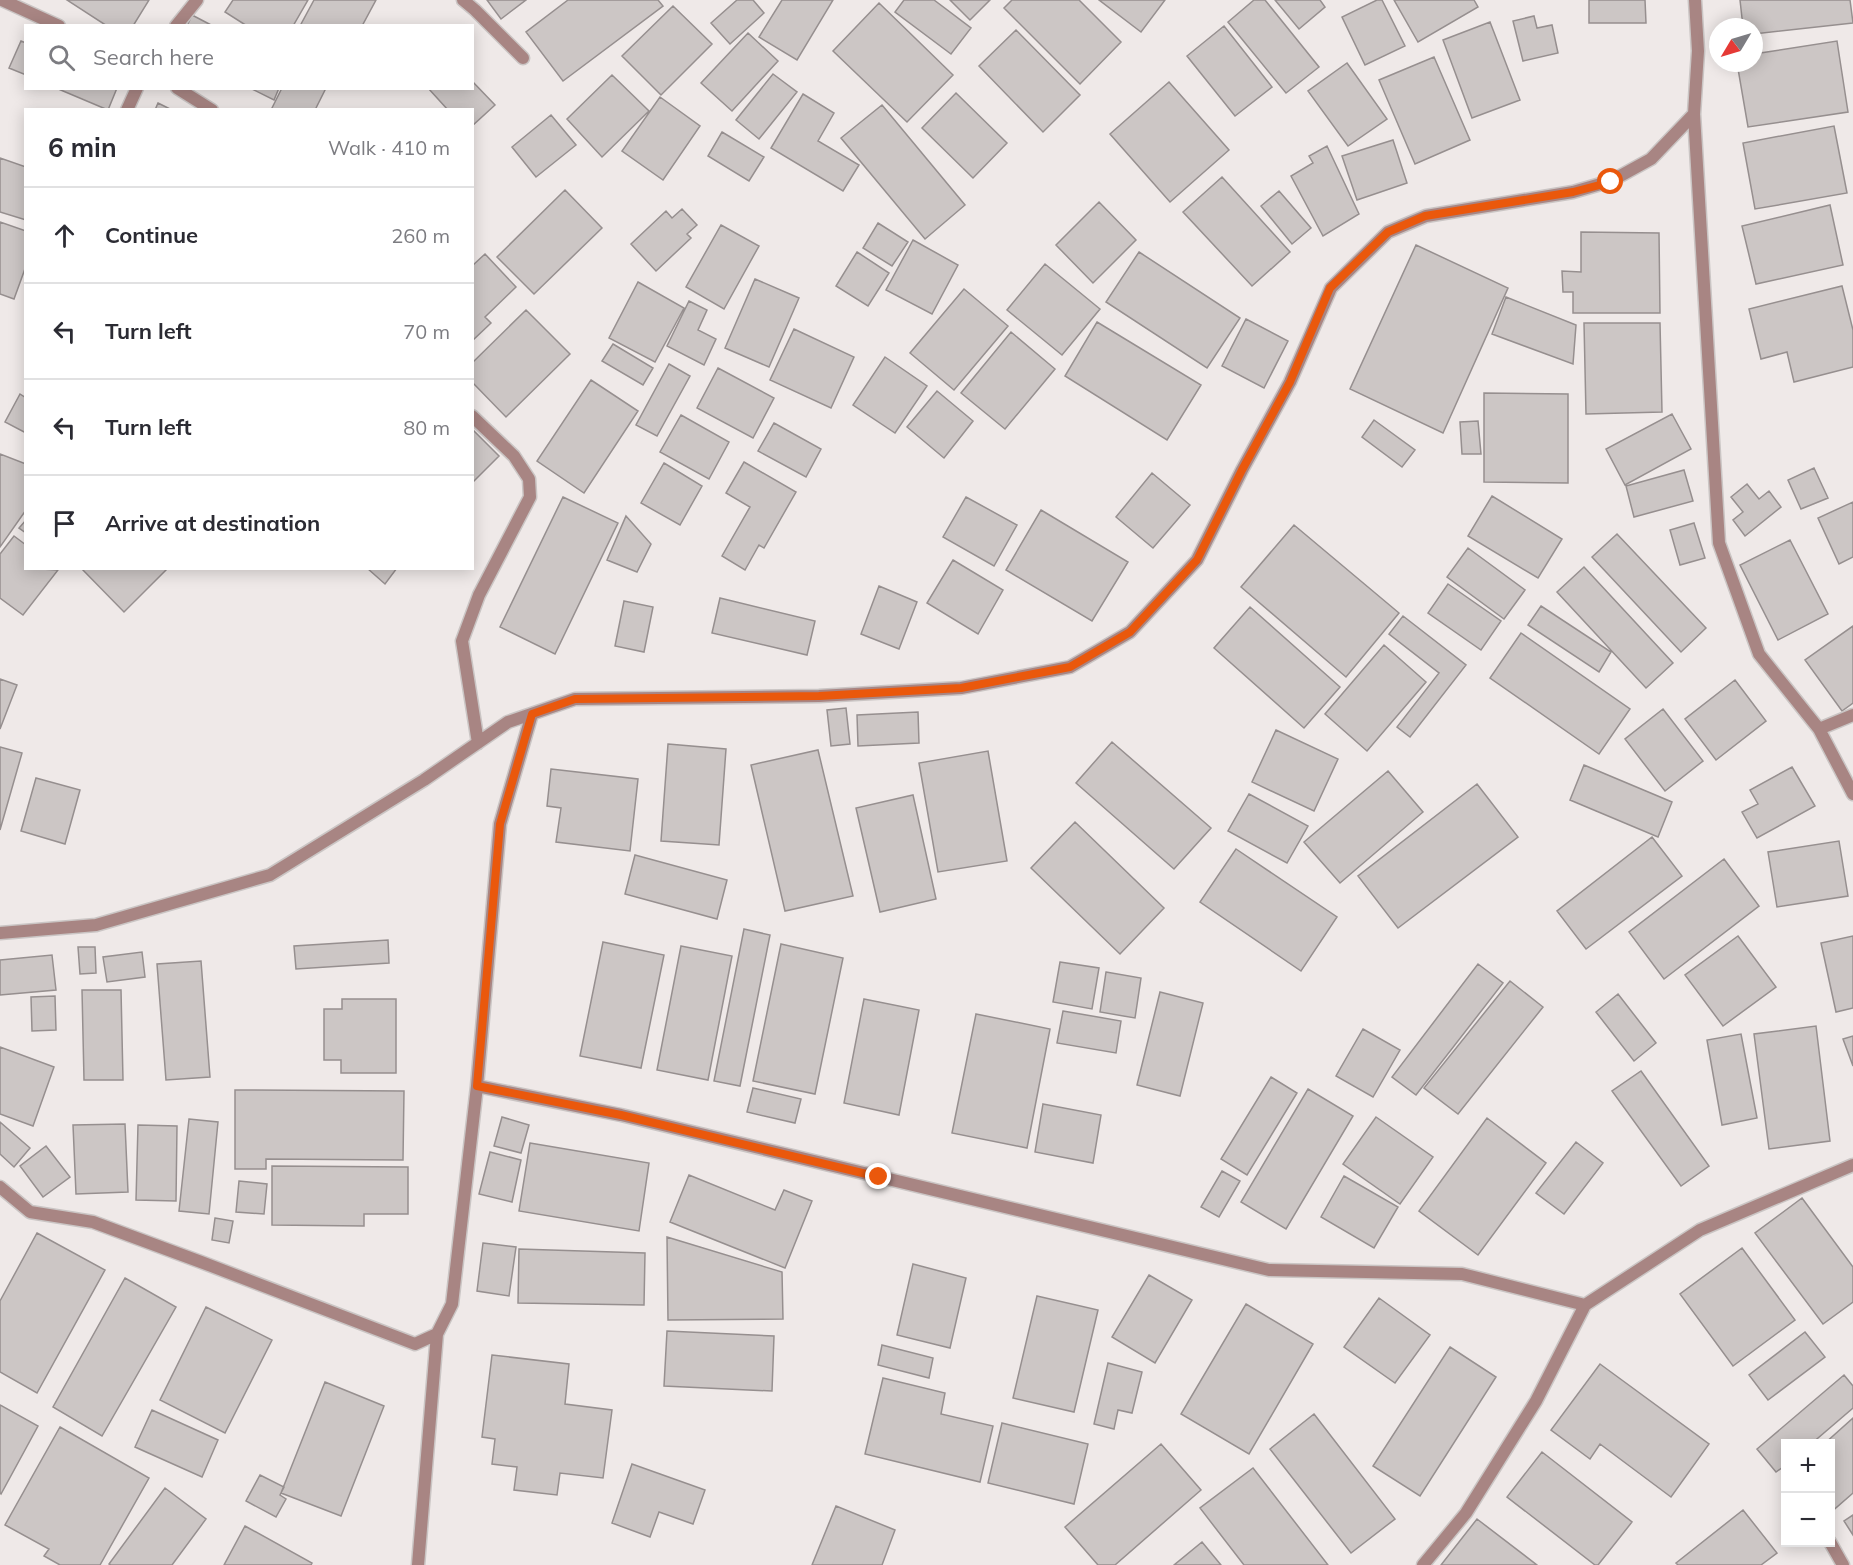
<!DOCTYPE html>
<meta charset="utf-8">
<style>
body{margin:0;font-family:Mulish,sans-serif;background:#f2f2f3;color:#2b2b33}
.controls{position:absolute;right:18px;bottom:18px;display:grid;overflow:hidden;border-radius:0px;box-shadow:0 3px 15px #0003}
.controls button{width:54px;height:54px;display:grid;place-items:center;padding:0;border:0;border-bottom:2px solid #e1e1e2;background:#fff;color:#2b2b33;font:30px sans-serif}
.compass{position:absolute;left:1709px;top:18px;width:54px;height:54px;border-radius:50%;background:#fff;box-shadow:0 3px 15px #0003;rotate:232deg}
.stop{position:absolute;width:18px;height:18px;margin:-14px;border:4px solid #ea580c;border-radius:50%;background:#fff}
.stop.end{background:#ea580c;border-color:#fff;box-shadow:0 2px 6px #0008}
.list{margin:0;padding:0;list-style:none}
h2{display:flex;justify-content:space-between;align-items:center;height:78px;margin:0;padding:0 24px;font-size:26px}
h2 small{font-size:20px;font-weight:400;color:#7c7c81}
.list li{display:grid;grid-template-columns:39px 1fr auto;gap:18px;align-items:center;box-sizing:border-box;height:96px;padding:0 24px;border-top:2px solid #e1e1e2}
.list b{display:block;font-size:22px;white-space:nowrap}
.list em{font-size:20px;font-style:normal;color:#7c7c81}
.icon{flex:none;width:33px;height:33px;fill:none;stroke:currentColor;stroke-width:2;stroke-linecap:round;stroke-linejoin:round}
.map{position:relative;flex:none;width:1853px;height:1565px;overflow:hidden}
.search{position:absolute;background:#fff;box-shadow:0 3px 15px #0003;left:24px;top:24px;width:450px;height:66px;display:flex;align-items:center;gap:15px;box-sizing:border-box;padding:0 21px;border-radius:0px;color:#7c7c81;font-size:22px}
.panel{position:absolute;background:#fff;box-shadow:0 3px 15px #0003;left:24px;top:108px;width:450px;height:462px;border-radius:0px}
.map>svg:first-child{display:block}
</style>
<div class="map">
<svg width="1853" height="1565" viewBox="0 0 1853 1565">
<rect width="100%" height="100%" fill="#efe9e8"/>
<path fill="#ccc6c5" stroke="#968f8f" stroke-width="1.5" d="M67,0H149L133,26H107Z
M233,0H308L293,26H247L225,12Z
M314,0H376L362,26H300Z
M487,0H526L501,19Z
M568,0H658L663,6L563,81L526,32Z
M737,0H753L764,13L730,44L711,23Z
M782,0H833L797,60L759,37Z
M904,0H934L971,28L951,54L895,12Z
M950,0H990L970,20Z
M1012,0H1079L1121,42L1080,84L1004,8Z
M1099,0H1165L1141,32Z
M1254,0H1265L1319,67L1286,93L1228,22Z
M1275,0H1320L1325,7L1299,29Z
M1377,0H1382L1405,46L1365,65L1342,17Z
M1394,0H1474L1478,7L1418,42Z
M1589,0H1645L1646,23H1589Z
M1740,0H1850L1853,23L1754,34V27H1743Z
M879,3L953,75L907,122L833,51Z
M673,6L712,44L661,95L622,56Z
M192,15L213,26H187Z
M1534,16L1537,28L1552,25L1558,53L1523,61L1513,21Z
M1490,22L1520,100L1472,118L1443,40Z
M1224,26L1272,87L1235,116L1187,56Z
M1016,30L1080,95L1043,132L979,66Z
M748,33L778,61L732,111L701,83Z
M21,41L26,43V75L9,68Z
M1837,41L1848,112L1748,127L1737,63H1754V54Z
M1434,57L1470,140L1415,164L1379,80Z
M1347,63L1387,119L1348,146L1308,91Z
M773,74L797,92L759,139L736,120Z
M612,75L649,111L602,157L567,119Z
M472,81L495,105L472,126V110H448L428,88H472Z
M1169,82L1229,150L1170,202L1110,134Z
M56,88H117L108,110Z
M250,88H279L274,100Z
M282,88H326L315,110H271Z
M956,93L1007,143L973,178L922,128Z
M803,94L834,113L818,141L859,165L843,191L771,148Z
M660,97L700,126L663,180L622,151Z
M158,103L172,110H155Z
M882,105L965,205L925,239L841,138Z
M551,115L576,145L536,177L512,147Z
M1834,126L1847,193L1755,209L1743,143Z
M722,132L764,157L749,181L708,156Z
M1393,140L1407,183L1357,200L1342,156Z
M1327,146L1359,214L1323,236L1291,176L1313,163L1309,156Z
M0,158L26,167V220L0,212Z
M1222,177L1290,252L1252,286L1183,212Z
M565,190L602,228L534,294L497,257Z
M1279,191L1311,228L1292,244L1261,206Z
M1099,202L1136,240L1093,283L1056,245Z
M1830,205L1843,265L1756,284L1742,226Z
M682,209L697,225L687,234L691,238L656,271L631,244L666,211L672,218Z
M0,222L26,231V266L14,299L0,294Z
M878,223L908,242L892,266L863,248Z
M721,225L759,246L724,309L686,287Z
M1581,232L1659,233L1660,313H1573V292H1563L1562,271L1581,272Z
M913,240L958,265L932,314L886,290Z
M1416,245L1508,288L1443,433L1350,389Z
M857,252L889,273L868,306L836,286Z
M1139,252L1240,318L1207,368L1106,302Z
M485,254L516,287L485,317L491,323L472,341V266Z
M1045,264L1100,309L1062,355L1007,310Z
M755,279L799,298L769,367L725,348Z
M638,282L684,308L655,362L609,338Z
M1842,286L1853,330V367L1794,382L1787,352L1761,359L1749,309Z
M964,289L1008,326L954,390L910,353Z
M1506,297L1576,325L1573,364L1492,334Z
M689,301L707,310L698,330L716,339L704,365L667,346Z
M526,310L570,354L506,417L472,382V363Z
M1246,319L1288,341L1264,388L1222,366Z
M1097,322L1201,385L1167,440L1065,376Z
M1584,323H1660L1662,412L1586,414Z
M794,329L854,357L831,408L770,380Z
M1011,332L1055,369L1005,429L961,393Z
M613,344L653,368L643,385L602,361Z
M885,357L927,386L895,433L853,405Z
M669,364L690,376L657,436L636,425Z
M718,368L774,398L753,438L697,408Z
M591,380L638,411L584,493L537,461Z
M937,391L973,421L944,458L907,427Z
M1484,393L1568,394V483L1484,482Z
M20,394L26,398V433L5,422Z
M1672,414L1691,449L1625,485L1606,449Z
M681,415L729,442L709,479L660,452Z
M1374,420L1415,450L1402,467L1362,437Z
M1478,421L1481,454H1462L1460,422Z
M774,423L821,449L806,477L758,451Z
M472,429L499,456L472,483Z
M0,454L26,464V510L0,547Z
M744,462L796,492L764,548L759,545L745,570L722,556L750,507L726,493Z
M664,463L702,486L680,525L641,503Z
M1814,468L1828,498L1801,509L1788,480Z
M1684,470L1693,501L1634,517L1626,486Z
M1152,473L1190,505L1153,548L1116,517Z
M1747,484L1759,499L1769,491L1781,507L1745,536L1733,520L1743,512L1731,497Z
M1492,496L1562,539L1538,578L1468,536Z
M563,497L618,523L555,654L500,627Z
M966,497L1017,525L994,566L943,537Z
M1853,502V557L1839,564L1818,518Z
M1041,510L1128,562L1092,621L1006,570Z
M626,516L651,544L637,572L607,560Z
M26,520V533L19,528Z
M1694,523L1705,558L1680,565L1670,530Z
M1294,525L1399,613L1346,677L1241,587Z
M1617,534L1706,628L1681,652L1592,557Z
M14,536L26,545V568L58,570L23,615L0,598V554Z
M1790,540L1828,614L1778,640L1740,565Z
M1468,548L1525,590L1504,619L1447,577Z
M953,560L1003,590L978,634L927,603Z
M1584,567L1673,663L1646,688L1557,592Z
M81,568H168L124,612Z
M367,568H397L385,584Z
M1448,584L1501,621L1481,650L1428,613Z
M879,586L917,602L899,649L861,634Z
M720,598L815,621L807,655L712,633Z
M624,601L653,607L644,652L615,646Z
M1541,606L1611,652L1599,672L1528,625Z
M1250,607L1340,687L1304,728L1214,648Z
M1403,616L1466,665L1410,737L1397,727L1439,673L1389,634Z
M1853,626V703L1842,711L1805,660Z
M1521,633L1630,709L1599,754L1490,678Z
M1384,645L1426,682L1367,751L1325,714Z
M0,679L17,685L0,729Z
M1735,680L1766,721L1716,760L1685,719Z
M846,708L850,744L831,746L827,710Z
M1663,709L1703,761L1665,791L1625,739Z
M918,712L919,743L858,746L857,715Z
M1276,730L1338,759L1314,811L1252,782Z
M1112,742L1211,828L1174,869L1076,783Z
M668,744L726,749L719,845L661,841Z
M0,747L22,753L0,830Z
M818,750L853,896L785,911L751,765Z
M988,751L1007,861L938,872L919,763Z
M1584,765L1672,802L1658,837L1570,800Z
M1792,767L1815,806L1757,838L1742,812L1758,804L1750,790Z
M551,769L638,779L630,851L556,842L561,808L547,806Z
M1388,771L1423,812L1340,883L1304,842Z
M36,778L80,790L65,844L21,831Z
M1477,784L1518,837L1398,928L1358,876Z
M1249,794L1308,826L1287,863L1228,831Z
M913,795L936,899L880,912L856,808Z
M1075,822L1164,908L1120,954L1031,868Z
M1652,837L1682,876L1586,949L1557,911Z
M1839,841L1848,896L1777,907L1768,852Z
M1236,849L1337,917L1301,971L1200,902Z
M635,855L727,880L717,919L625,894Z
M1724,859L1759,906L1664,979L1629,932Z
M744,929L770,935L740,1086L714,1081Z
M1738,936L1776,987L1723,1026L1685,975Z
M1853,936V1008L1836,1012L1821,943Z
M388,940L389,963L296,969L294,946Z
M603,942L664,955L641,1068L580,1056Z
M781,944L843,958L815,1094L753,1081Z
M681,946L732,956L708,1080L657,1070Z
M78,947H95L96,973L80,974Z
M142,952L145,977L107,982L103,957Z
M52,955L56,990L0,995V960Z
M201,961L210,1077L166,1080L157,964Z
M1060,962L1099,968L1092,1009L1053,1002Z
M1478,964L1503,983L1416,1095L1392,1077Z
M1106,972L1141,978L1135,1018L1100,1012Z
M1510,981L1543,1007L1458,1114L1424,1088Z
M82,990H121L123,1080H84Z
M1160,992L1203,1003L1180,1096L1137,1085Z
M1618,994L1656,1043L1634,1061L1596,1012Z
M55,996L56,1030L32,1031L31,997Z
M342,999H396V1073H341V1060H324V1009H342Z
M864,999L919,1010L899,1115L844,1103Z
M1063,1011L1121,1021L1116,1053L1057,1043Z
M976,1014L1050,1029L1027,1148L952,1133Z
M1816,1026L1830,1141L1769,1149L1754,1034Z
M1363,1029L1400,1050L1373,1097L1336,1076Z
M1741,1034L1757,1118L1722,1125L1707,1040Z
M1853,1036V1066L1843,1039Z
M0,1047L54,1067L33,1126L0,1114Z
M1641,1071L1709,1166L1681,1186L1612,1091Z
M1271,1077L1297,1093L1247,1175L1221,1159Z
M753,1088L801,1099L795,1123L747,1112Z
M1308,1089L1353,1116L1286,1229L1241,1202Z
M235,1090L404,1091L403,1160L266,1159V1169H235Z
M1043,1104L1101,1115L1093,1163L1035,1152Z
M502,1117L529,1125L521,1153L494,1146Z
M1376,1117L1433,1157L1400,1204L1343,1164Z
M1487,1118L1546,1163L1478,1255L1419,1211Z
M189,1119L218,1122L209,1214L179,1211Z
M0,1122L30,1148L14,1167L0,1154Z
M125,1124L128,1192L76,1194L73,1125Z
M138,1125L177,1126L176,1201L136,1200Z
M1576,1142L1603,1163L1564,1214L1536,1193Z
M530,1143L649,1163L639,1231L519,1211Z
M46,1146L70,1177L43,1197L20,1166Z
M490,1152L521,1160L512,1202L479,1194Z
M272,1166L408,1167V1214H364V1226L272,1225Z
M1222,1171L1240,1181L1219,1217L1201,1207Z
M689,1175L775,1210L784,1190L812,1201L785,1268L670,1222Z
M1344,1176L1398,1207L1374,1248L1321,1217Z
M239,1181L267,1184L264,1214L236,1212Z
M1802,1198L1853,1267V1302L1823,1324L1755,1233Z
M215,1218L233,1221L229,1243L212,1240Z
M37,1233L105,1270L37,1393L0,1372V1301Z
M667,1237L782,1272L783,1319L668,1320Z
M483,1243L516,1247L509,1296L477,1291Z
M1742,1248L1795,1320L1733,1366L1680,1294Z
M519,1249L645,1253L644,1305L518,1303Z
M913,1264L966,1278L950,1348L897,1335Z
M1149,1275L1192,1300L1155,1363L1112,1337Z
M125,1278L176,1307L102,1436L53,1407Z
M1037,1296L1098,1310L1074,1412L1013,1398Z
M1379,1298L1430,1335L1395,1383L1344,1347Z
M1246,1304L1313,1344L1249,1454L1181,1414Z
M206,1307L272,1340L225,1433L160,1400Z
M667,1331L774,1336L772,1391L664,1386Z
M1805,1332L1825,1357L1768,1400L1749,1375Z
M882,1345L933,1358L929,1378L878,1365Z
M1450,1347L1496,1377L1420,1496L1373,1466Z
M492,1355L569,1364L565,1404L612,1410L603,1478L560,1473L557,1495L514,1490L517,1467L492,1464L495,1439L482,1437Z
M1108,1363L1142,1372L1132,1413L1118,1410L1114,1429L1094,1424Z
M1600,1364L1709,1444L1671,1497L1600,1444L1590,1459L1551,1430Z
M1844,1375L1853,1386V1408L1811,1444H1786V1465L1776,1472L1757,1449Z
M883,1378L945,1393L941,1414L993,1426L980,1482L865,1454Z
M325,1382L384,1406L341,1516L281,1493Z
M0,1405L38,1426L1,1494L0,1493Z
M152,1410L218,1440L202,1477L135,1447Z
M1314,1414L1395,1519L1351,1553L1270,1449Z
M1853,1418V1493L1830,1513V1444H1824Z
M1002,1423L1088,1444L1074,1504L988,1483Z
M60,1427L149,1478L100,1565H60L44,1556L49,1549L5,1525Z
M1161,1444L1201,1490L1115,1565H1098L1065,1527Z
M1542,1452L1632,1522L1598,1565H1595L1507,1497Z
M632,1464L705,1490L693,1524L659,1512L650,1537L612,1523Z
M1253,1468L1328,1565H1244L1200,1508Z
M260,1475L284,1487L280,1495L286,1499L276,1517L246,1501Z
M165,1488L206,1519L172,1565H111L109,1564Z
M836,1506L895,1530L882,1565H812Z
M1743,1510L1777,1553L1761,1565H1678L1676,1563Z
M1853,1515V1535L1844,1521Z
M1477,1519L1537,1565H1441Z
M245,1526L312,1563L311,1565H224Z
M1202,1542L1221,1565H1174Z"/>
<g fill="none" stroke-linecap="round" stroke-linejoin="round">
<g stroke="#cac5c4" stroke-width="15">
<path id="street" d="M2,0L59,26
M463,0L475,10L523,58
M1695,0L1698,51L1694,114L1719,543L1759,654L1819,729L1853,794
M176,26L197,0
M177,88L212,110
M127,110L137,88
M472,416L514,456L529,479L530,497L479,595L462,641L478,743
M1819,729L1853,715
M0,933L96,925L270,875L424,780L508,722L575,699L819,696L961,688L1070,667L1130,632L1197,560L1242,470L1290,382L1331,288L1388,232L1426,216L1573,192L1611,181L1651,159L1694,114
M477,1086L621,1115L1269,1270L1462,1274L1585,1305L1700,1230L1853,1165
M0,1187L30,1212L93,1222L201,1262L415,1344L437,1334L452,1304L477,1086L500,824L532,714
M1830,1542L1843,1565
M418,1565L437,1334
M1423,1565L1466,1513L1536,1401L1585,1305"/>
</g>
<use href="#street" stroke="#a88583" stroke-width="12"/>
</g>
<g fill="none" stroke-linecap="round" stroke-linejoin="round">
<path stroke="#ea580c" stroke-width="8" d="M879,1177L621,1115L477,1086L500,824L532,714L575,699L819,696L961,688L1070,667L1130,632L1197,560L1242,470L1290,382L1330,288L1388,232L1425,216L1573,192L1611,182"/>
</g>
</svg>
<div class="controls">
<button>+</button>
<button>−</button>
</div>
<svg class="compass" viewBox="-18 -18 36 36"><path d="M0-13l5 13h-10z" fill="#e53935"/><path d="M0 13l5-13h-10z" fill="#7c7c81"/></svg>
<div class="stop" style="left:1611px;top:182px"></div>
<div class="stop end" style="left:879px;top:1177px"></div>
<div class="search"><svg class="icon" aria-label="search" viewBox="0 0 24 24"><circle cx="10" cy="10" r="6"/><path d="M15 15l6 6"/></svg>Search here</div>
<section class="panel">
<h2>6 min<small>Walk · 410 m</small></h2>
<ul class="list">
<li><svg class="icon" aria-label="ahead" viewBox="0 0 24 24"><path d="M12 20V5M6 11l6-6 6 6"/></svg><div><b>Continue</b></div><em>260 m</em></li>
<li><svg class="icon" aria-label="left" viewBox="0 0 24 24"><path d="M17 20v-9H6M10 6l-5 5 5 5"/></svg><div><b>Turn left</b></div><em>70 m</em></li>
<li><svg class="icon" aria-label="left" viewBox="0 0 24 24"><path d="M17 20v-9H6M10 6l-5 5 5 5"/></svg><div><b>Turn left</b></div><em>80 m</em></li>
<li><svg class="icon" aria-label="arrive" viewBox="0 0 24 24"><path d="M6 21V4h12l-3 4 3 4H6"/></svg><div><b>Arrive at destination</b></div></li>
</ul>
</section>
</div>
